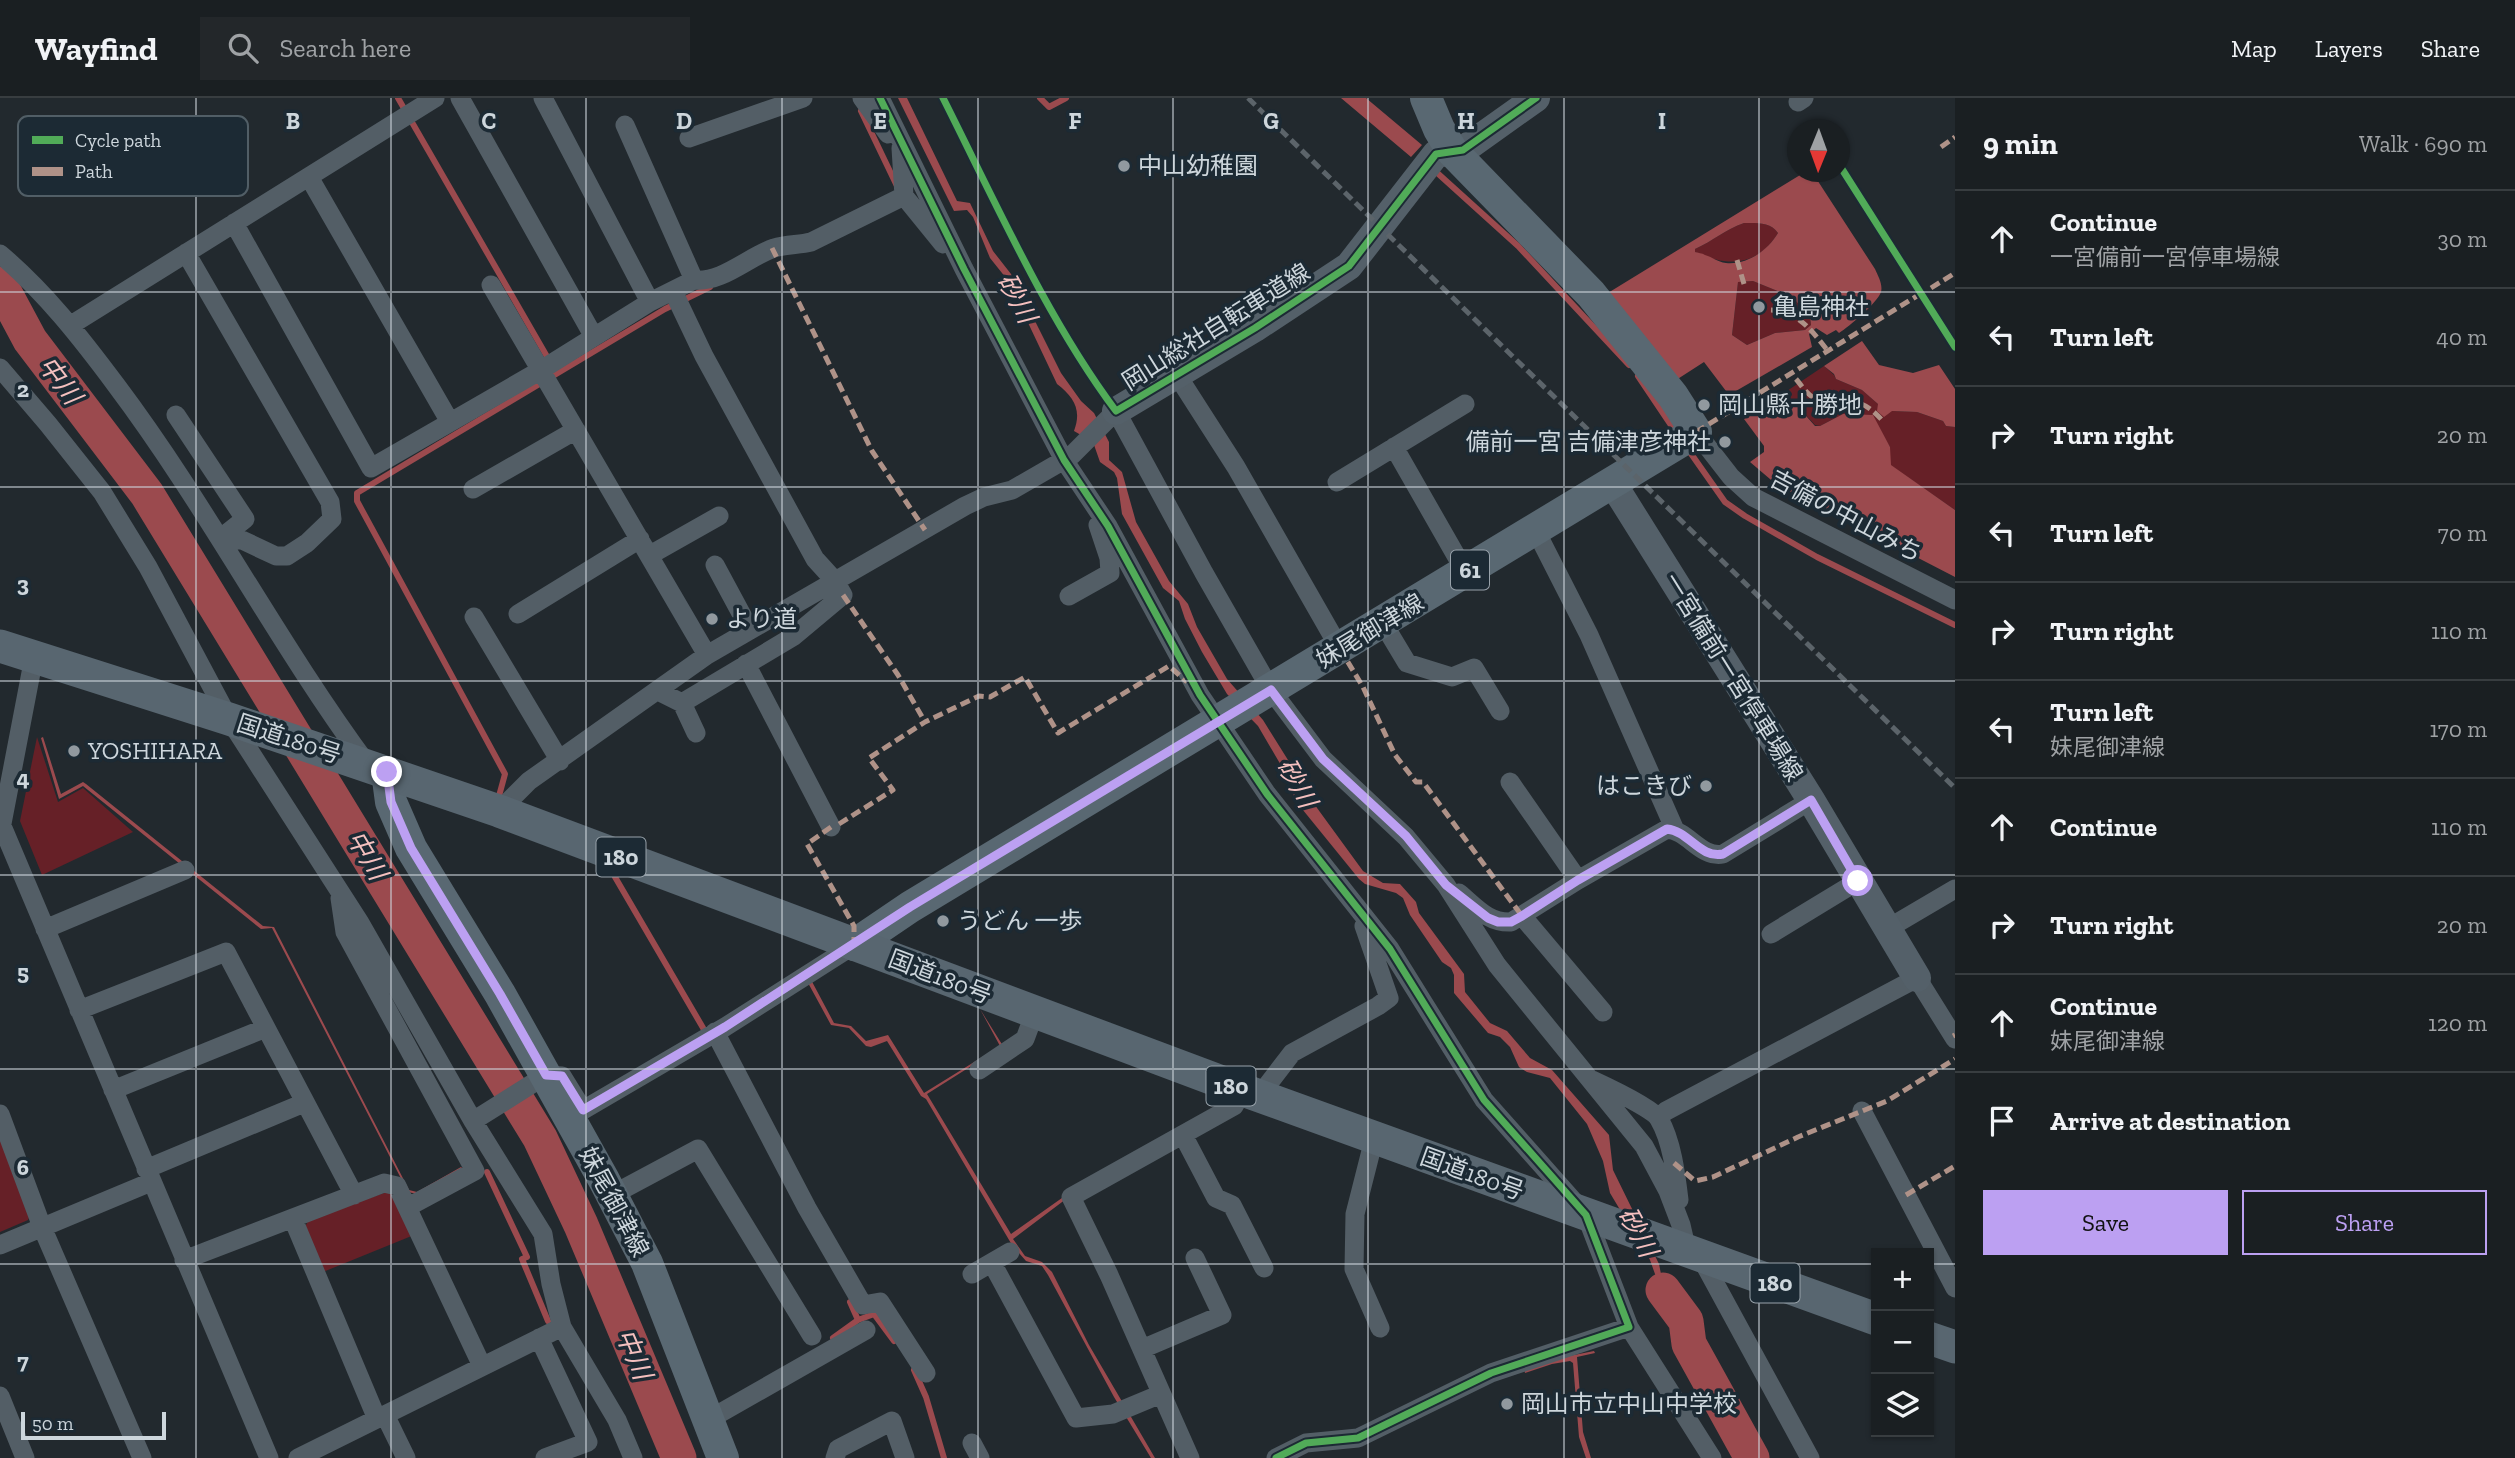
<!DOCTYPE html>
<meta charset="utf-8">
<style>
body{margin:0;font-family:"Zilla Slab","Noto Sans JP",serif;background:#23272a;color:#f1f3f6}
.controls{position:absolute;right:21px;bottom:21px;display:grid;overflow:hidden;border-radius:0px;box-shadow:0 2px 5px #0004}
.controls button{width:63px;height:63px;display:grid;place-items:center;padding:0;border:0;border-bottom:2px solid #383d40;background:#1a1f22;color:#f1f3f6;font:35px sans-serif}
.compass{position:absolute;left:1787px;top:21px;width:63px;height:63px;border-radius:50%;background:#1a1f22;box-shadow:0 2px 5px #0004;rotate:181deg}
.scale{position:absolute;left:21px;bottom:18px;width:145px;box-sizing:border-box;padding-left:7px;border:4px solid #cdd6dc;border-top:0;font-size:19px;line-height:24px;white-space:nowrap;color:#cdd6dc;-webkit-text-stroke:5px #1c2a34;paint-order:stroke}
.stop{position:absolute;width:21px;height:21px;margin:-16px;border:5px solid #bca0f2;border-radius:50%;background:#fff}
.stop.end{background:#bca0f2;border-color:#fff;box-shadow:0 2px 7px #0008}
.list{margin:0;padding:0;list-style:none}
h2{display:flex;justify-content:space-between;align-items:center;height:91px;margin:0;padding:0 28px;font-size:30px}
h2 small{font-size:23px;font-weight:400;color:#9fa2a5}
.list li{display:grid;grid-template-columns:46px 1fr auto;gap:21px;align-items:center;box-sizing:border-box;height:98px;padding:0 28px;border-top:2px solid #383d40}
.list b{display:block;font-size:26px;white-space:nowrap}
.list p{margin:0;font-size:23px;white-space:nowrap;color:#9fa2a5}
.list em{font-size:23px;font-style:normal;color:#9fa2a5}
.actions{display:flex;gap:14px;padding:21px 28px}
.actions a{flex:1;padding:16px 0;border:2px solid #bca0f2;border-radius:0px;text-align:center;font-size:24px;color:#bca0f2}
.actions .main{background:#bca0f2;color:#111}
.icon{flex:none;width:38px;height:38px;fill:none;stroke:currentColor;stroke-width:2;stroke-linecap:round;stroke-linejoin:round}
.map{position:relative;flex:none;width:1955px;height:1360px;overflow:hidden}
header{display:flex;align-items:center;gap:42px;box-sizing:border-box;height:98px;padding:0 35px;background:#1a1f22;border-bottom:2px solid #383d40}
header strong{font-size:33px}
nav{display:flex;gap:38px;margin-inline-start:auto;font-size:24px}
.search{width:490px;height:63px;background:#23272a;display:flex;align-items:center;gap:18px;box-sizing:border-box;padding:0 24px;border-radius:0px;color:#9fa2a5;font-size:26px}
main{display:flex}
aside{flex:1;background:#1a1f22}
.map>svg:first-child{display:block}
</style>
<header>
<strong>Wayfind</strong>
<div class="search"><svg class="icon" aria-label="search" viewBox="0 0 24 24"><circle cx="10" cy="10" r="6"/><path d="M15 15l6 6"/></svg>Search here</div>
<nav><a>Map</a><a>Layers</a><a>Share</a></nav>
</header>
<main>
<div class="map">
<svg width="1955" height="1360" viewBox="0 0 1955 1360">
<rect width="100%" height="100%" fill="#22292e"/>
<path fill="#662027" d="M1744,125C1757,125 1771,124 1778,135C1757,169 1727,169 1695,154V151C1713,143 1726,131 1744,125Z
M1753,183L1792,199L1810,218L1811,227L1805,232L1775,235L1747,247L1732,237L1738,184Z
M1824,268L1834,277L1836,281L1862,292L1878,306L1892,313L1917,314L1943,323L1946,328L1955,329V412L1890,367V349L1870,318L1843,316L1820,328L1815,327L1792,302L1781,297Z
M37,639L58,704L83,690L133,734L42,777L20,723Z
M0,1034L32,1112L28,1122L0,1134Z
M390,1093L414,1137L323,1174L305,1129L309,1121Z"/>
<path fill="#9b4a4e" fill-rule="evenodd" d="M898,0H907L957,103L970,105L993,153L1011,176L1016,190L1026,205L1061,275L1081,303L1094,315L1109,344V362L1122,374L1136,424L1169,483L1188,506L1197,529L1227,581L1263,622L1288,662L1296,667L1301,688L1363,773L1383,785L1400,786L1416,804L1419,815L1464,876L1465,894L1490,925L1507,933L1530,960L1552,972L1609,1037L1613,1072L1659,1166L1664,1191L1690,1213L1698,1231L1684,1230L1665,1204L1650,1162L1610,1095L1603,1063L1587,1026L1550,980L1527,974L1519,969L1510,949L1500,939L1488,935L1454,895V877L1451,870L1442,864L1410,817L1403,800L1396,795L1365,786L1359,781L1294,701L1290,673L1282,669L1258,628L1227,596L1202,554L1185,521L1179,503L1163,490L1122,416L1117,380L1114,374L1100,364L1093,344L1074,333C1082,312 1074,299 1057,286L1022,212L1007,191L1006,180L990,160L973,119L967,112L954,113Z
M1341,0H1366L1422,47L1411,59Z
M1805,74H1812L1875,171C1878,178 1883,186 1881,194C1877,205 1850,228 1839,235L1836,232L1827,237L1816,230L1809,236L1812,249L1729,297L1704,264L1673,284L1603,198ZM1744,125C1757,125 1771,124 1778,135C1768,152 1748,167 1726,165C1717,164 1713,159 1705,157C1702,155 1698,155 1695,154V151C1713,143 1726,131 1744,125ZM1753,183L1792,199L1810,218L1811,227L1805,232L1775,235L1747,247L1732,237L1738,184Z
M1862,243L1879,267L1913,275L1939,267L1955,291V329L1946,328L1943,323L1917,314L1892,313L1884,319L1877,313L1878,306L1862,292L1836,281L1834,276L1824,268Z
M1781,297L1792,302L1815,328H1820L1843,316L1873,317L1890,349L1891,367L1955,412V479L1777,387L1750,364L1764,354V348L1744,321Z
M43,639L61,696L83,684L86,686L263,828L274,829L409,1092L417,1094L461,1069L462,1070L417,1096L408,1094L272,830L261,831L83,688L59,701L41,640Z
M809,878L834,925L851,928L866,943L888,937L924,995L1000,948L980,911L1003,948L927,996L1011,1136L1069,1095L1070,1098L1013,1141L1025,1158L1042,1164L1052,1174L1089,1247L1155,1360H1151L1114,1299L1048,1177L1042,1168L1026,1163L1012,1147L926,1001L921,998L887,943L871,949L866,948L849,930L831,927L807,883Z
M1594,1253L1595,1255L1577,1259L1583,1334L1591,1360H1586L1579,1339L1573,1265L1570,1263L1552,1266L1525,1275L1524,1271L1549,1262Z"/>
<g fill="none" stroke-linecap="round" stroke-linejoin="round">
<path stroke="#9b4a4e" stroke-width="6" d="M398,0L549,262
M1040,0L1049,9L1066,0
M861,13L897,88
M1434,72L1518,148L1629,267
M1638,278L1677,336
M1687,350L1725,404L1745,418L1817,459L1955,527
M499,698L505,676L357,403V395L665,211L710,189
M610,770L614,772L615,779L706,935
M487,1074L527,1159L522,1161L548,1223
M858,1222L874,1216L894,1243
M833,1240L858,1222L850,1204
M914,1272L926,1299L944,1360"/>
<path stroke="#9b4a4e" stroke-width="35" d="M0,186L30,242L147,396L540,1040L581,1127L679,1360
M1663,1192L1686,1223L1689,1246L1752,1360"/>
<path stroke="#535e66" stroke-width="19" d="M460,0L594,239
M543,0L650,204
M862,0L888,36
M880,0L964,171L1064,362L1108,428L1200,597L1267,696L1390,851L1484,1002L1586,1117L1629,1229L1491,1275L1358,1340L1306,1345L1276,1360
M1798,4L1804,0
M689,40L803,0
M901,50L904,98L943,146
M309,79L450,324
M234,125L371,370L541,272L650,204L694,182L625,27
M186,155L330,404L332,421L307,445L287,458H276L242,442L221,440
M0,156C45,194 81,240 116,287C207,408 277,544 367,666
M694,182C722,185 748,159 774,150C787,146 799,147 811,144L904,98
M491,187L707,557
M71,227L435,0
M0,270L48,326L102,394L148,469L229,621L360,825L473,1023L543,1136L551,1186L562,1229L617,1322L633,1360
M1177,277L1236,369L1340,551
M176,317L245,421L221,440
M1696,334L1731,379L1753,399L1955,502
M1394,349L1466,475
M1337,384L1465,306
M473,391L576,332
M1536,433L1589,537L1675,732
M650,457L719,418
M715,467L750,532
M1069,498L1110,475L1109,460L1098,427
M518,516L640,441
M474,519L560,663
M1383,525L1407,565L1452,579L1474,570L1500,613
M746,566L831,729
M658,593L682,605L794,538L843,497L835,483L815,461L704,258L673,193
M682,605L696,635
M1510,684L1578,782
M499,713L529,683L707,557L965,408L984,399L1012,392L1064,362L1072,357L1116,313L1204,475L1271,592L1323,661L1406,739L1446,787L1497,867L1644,1048L1668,1093L1681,1127L1687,1153
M2,728L269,1360
M0,736L34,559
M1459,795C1476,809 1488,825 1511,824L1578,782L1667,731C1689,733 1700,760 1723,756L1811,702
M340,800L345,834L475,1073L408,1109
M1522,818L1603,914
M45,831L185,772
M1887,831L1955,791
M1771,836L1858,783
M79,912L226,854L354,1097
M715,934L807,1110L863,1207L880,1204L926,1275
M979,972L1025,941L1035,914
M1592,982C1605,988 1653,1011 1659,1021C1672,1043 1676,1077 1679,1102
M113,992L266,930
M1259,998L1292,955L1378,908L1389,900L1364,828
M1862,1013L1955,1190
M0,1016L42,1129L142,1360
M1659,1019L1666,1013L1917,880L1955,941
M473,1023L546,977L562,978L583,1012L725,929L854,847
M1183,1037L1216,1100L1232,1107L1264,1170
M1374,1041L1355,1116L1354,1171L1380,1230
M146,1071L304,1005
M612,1097L698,1051L812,1238
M293,1121L377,1321
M0,1147L151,1084
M1700,1158L1810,1360
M184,1162L384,1085L397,1088L482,1268
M992,1165L1076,1320L1113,1316L1161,1296
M972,1176L1010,1154
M1629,1229L1712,1360
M539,1240L588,1344L545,1360
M1142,1251L1222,1217L1195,1160
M0,1298L25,1360
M385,1317L406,1360
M708,1322L866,1232
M972,1345L980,1360
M298,1360L562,1229
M835,1360L838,1351L892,1323L905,1360
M1190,1360L1109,1177L1071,1099L1234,1008L1243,992"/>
<path stroke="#546069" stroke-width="28" d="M1116,313L1255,230L1349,168L1436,56L1463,52L1536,0
M1613,386L1811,702L1917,880"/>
<path stroke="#596872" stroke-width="32" d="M387,674L391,704L411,750L500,896L604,1082L647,1165L723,1360
M854,847L910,809L1696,334L1673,298L1591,196L1452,53L1439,31L1426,0"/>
<path stroke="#586670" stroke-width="33" d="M0,548L229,621L499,713L1243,992L1876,1221
M1929,1240L1955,1249"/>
<path stroke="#5c646a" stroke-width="5" stroke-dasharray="10 5" stroke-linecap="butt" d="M1248,0L1955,690"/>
<path stroke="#af9288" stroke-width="5" stroke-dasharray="10 5" stroke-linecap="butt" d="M1941,49L1955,39
M772,150L872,353L925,432
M1737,162L1744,186
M1931,190L1955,175
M1771,212C1798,213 1812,233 1828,253
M1796,281C1802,288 1807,297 1816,301C1844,314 1852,289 1882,322
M1696,334L1925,193
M843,497L898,577L925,624
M1340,551L1363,589L1395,657L1416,684H1423L1522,818
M839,726L893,692L869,660L925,624L979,598L990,599L1025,579L1058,635L1169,568L1187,584
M831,729L807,746L854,828V847
M1953,938L1955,937
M1674,1065L1695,1083L1713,1079L1798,1039L1887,1003L1955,961
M1906,1097L1955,1068"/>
<g stroke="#1c2a34" stroke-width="11">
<path id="cycleway" d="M880,0L964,171L1064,362L1108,428L1200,597L1267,696L1390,851L1484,1002L1586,1117L1629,1229L1491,1275L1358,1340L1306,1345L1276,1360
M943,0C995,103 1047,221 1116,313L1255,230L1349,168L1436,56L1463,52L1536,0
M1840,68L1955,249"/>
</g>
<use href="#cycleway" stroke="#51ab58" stroke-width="7"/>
</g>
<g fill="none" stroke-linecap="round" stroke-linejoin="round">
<path stroke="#bca0f2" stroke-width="9" d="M387,674L391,704L411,750L500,896L546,977L562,978L583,1012L725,929L910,809L1271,592L1323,661L1406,738L1446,787L1488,820L1498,824H1511L1522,818L1578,782L1667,731C1689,733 1700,761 1723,756L1811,702L1858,783"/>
</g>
<path fill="none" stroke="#cdd6dc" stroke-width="2" stroke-opacity="0.55" d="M196,0V1360M391,0V1360M586,0V1360M782,0V1360M978,0V1360M1173,0V1360M1368,0V1360M1564,0V1360M1759,0V1360M0,194H1955M0,389H1955M0,583H1955M0,777H1955M0,971H1955M0,1166H1876M1929,1166H1955"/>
<g fill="#91999f" stroke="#1c2a34" stroke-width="2.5">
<circle cx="1124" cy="68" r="7"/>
<circle cx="1759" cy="209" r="7"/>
<circle cx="1704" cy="307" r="7"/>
<circle cx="1725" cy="344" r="7"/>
<circle cx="712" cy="521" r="7"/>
<circle cx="74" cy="653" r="7"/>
<circle cx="1706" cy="688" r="7"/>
<circle cx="943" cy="823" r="7"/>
<circle cx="1507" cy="1306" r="7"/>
</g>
<g text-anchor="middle" stroke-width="7" stroke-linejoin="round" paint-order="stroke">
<g fill="#1c2a34" stroke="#98a2aa" stroke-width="2">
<rect x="1451" y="452.5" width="38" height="39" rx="5"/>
<rect x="596.5" y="739.5" width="49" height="39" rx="5"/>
<rect x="1206.5" y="968.5" width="49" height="39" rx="5"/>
<rect x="1750.5" y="1165.5" width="49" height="39" rx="5"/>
</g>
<g font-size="23" font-weight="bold" fill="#cdd6dc">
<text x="1470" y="480">61</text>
<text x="621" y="767">180</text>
<text x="1231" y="996">180</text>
<text x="1775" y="1193">180</text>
</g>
<g font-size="24" fill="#cdd6dc" stroke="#1c2a34" text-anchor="start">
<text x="1138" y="76">中山幼稚園</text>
<text x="1773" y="217">亀島神社</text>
<text x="1718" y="315">岡山縣十勝地</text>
<text x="1711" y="352" text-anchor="end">備前一宮 吉備津彦神社</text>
<text x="726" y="529">より道</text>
<text x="88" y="661">YOSHIHARA</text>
<text x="1692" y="696" text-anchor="end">はこきび</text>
<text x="957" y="831">うどん 一歩</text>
<text x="1521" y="1314">岡山市立中山中学校</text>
</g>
<g font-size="24" fill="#cdd6dc" stroke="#1c2a34">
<text transform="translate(1216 229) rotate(-32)" y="8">岡山総社自転車道線</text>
<text transform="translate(1846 418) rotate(28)" y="8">吉備の中山みち</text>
<text transform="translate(1370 533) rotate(-31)" y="8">妹尾御津線</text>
<text transform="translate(1733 579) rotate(58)" y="8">一宮備前一宮停車場線</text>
<text transform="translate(289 641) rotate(18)" y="8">国道180号</text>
<text transform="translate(940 879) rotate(21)" y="8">国道180号</text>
<text transform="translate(1472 1076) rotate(20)" y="8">国道180号</text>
<text transform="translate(614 1104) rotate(62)" y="8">妹尾御津線</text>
</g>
<g font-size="26" font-style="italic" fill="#f4c0bf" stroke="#1c2a34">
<text transform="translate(1017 200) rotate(62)" y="9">砂川</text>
<text transform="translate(60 282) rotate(53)" y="9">中川</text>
<text transform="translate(1297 685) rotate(61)" y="9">砂川</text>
<text transform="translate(367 757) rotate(59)" y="9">中川</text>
<text transform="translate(1638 1134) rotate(62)" y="9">砂川</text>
<text transform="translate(634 1256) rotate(67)" y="9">中川</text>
</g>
</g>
<rect x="18" y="18" width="230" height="80" rx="10" fill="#1c2a34" stroke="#515e66" stroke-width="2"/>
<rect x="32" y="38" width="31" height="8" fill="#51ab58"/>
<rect x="32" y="69" width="31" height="9" fill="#af9288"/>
<g font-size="19" fill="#cdd6dc">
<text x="75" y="49">Cycle path</text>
<text x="75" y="80">Path</text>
</g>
<g font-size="23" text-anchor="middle" font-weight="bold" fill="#cdd6dc" stroke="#1c2a34" stroke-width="7" stroke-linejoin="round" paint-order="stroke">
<text x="293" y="31">B</text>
<text x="489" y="31">C</text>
<text x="684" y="31">D</text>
<text x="880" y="31">E</text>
<text x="1075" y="31">F</text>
<text x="1271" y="31">G</text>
<text x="1466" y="31">H</text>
<text x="1662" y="31">I</text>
<text x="23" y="299">2</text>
<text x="23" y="494">3</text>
<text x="23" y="688">4</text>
<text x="23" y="882">5</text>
<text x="23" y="1077">6</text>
<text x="23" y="1271">7</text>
</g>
</svg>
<div class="controls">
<button>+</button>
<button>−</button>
<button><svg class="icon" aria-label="layers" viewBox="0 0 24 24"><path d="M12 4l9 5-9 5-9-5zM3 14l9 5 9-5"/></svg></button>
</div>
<svg class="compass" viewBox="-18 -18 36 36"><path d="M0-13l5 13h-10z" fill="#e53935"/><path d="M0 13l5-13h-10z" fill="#9fa2a5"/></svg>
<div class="scale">50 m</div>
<div class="stop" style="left:1858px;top:783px"></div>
<div class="stop end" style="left:387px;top:674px"></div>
</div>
<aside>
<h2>9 min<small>Walk · 690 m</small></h2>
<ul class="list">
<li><svg class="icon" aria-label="ahead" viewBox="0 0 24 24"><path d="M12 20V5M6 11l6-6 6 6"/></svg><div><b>Continue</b><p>一宮備前一宮停車場線</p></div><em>30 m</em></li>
<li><svg class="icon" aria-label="left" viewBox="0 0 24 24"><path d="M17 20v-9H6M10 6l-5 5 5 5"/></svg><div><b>Turn left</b></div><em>40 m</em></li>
<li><svg class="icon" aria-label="right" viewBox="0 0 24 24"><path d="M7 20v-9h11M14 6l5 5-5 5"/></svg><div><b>Turn right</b></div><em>20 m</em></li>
<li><svg class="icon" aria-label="left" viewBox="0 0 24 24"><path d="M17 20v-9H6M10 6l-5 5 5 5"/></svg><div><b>Turn left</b></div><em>70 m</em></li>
<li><svg class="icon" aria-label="right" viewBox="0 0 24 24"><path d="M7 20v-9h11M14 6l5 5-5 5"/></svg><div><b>Turn right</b></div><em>110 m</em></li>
<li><svg class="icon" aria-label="left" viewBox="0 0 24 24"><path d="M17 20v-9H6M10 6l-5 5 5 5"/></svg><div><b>Turn left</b><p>妹尾御津線</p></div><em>170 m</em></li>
<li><svg class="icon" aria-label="ahead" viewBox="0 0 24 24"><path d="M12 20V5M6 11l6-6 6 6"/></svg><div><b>Continue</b></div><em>110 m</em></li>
<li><svg class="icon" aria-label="right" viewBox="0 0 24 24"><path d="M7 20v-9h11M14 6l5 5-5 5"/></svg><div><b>Turn right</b></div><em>20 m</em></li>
<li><svg class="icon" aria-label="ahead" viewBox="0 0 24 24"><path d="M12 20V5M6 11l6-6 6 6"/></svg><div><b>Continue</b><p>妹尾御津線</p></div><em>120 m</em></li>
<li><svg class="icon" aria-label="arrive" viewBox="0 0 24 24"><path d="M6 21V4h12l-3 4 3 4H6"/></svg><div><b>Arrive at destination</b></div></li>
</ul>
<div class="actions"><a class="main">Save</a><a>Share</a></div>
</aside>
</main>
